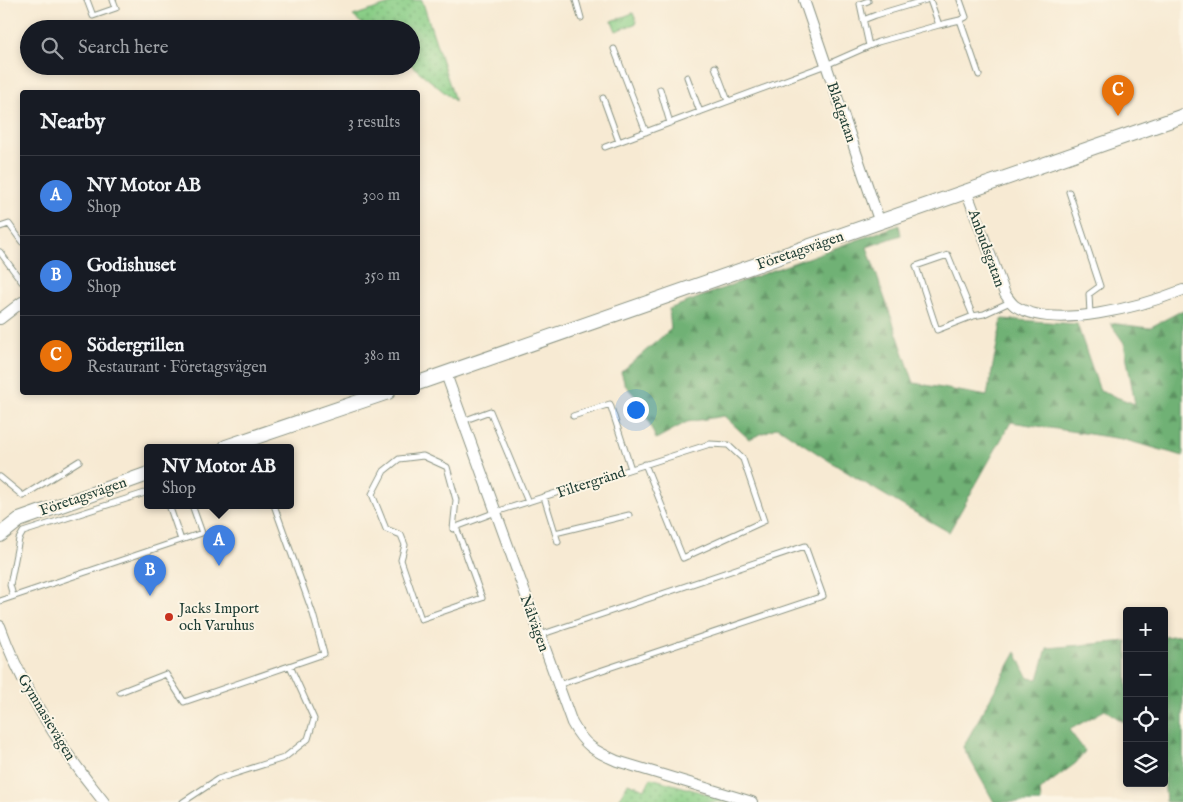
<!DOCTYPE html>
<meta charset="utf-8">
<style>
body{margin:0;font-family:"IM FELL English",serif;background:#20242c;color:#f1f3f6}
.controls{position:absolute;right:15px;bottom:15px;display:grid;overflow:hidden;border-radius:5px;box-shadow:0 2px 8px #0003}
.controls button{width:45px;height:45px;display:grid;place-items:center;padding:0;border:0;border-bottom:1px solid #363941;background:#171b24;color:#f1f3f6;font:25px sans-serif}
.you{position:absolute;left:635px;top:409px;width:18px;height:18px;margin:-12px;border:4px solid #fff;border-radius:50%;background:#1a73e8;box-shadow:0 0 0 8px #1a73e833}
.badge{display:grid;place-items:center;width:32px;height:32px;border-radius:50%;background:#c8321e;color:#fff;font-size:16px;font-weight:700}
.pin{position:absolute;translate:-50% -41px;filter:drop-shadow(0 1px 2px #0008)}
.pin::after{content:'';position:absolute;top:26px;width:18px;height:15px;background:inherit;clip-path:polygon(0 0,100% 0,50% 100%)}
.popup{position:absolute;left:144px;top:444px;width:150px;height:65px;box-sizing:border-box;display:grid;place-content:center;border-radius:5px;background:#171b24;filter:drop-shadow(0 1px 4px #0005);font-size:16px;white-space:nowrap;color:#9ea1a6}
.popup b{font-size:19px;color:#f1f3f6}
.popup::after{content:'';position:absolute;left:50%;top:100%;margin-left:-10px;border:10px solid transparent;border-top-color:#171b24}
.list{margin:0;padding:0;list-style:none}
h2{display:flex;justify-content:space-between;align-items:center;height:65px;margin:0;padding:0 20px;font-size:21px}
h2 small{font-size:16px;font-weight:400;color:#9ea1a6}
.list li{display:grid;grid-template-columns:32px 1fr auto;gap:15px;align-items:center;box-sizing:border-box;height:80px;padding:0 20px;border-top:1px solid #363941}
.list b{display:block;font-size:19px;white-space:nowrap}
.list p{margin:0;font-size:16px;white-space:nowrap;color:#9ea1a6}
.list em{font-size:16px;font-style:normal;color:#9ea1a6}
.icon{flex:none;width:28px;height:28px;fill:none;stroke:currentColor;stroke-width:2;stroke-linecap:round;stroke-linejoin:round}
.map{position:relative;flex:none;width:1183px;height:802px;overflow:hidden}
.search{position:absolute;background:#171b24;box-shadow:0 2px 8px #0003;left:20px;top:20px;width:400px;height:55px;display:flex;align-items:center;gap:12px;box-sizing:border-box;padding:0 18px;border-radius:28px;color:#9ea1a6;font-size:19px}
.panel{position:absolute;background:#171b24;box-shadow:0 2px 8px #0003;left:20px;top:90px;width:400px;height:305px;border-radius:5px}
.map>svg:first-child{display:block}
</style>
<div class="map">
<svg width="1183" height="802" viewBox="0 0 1183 802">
<defs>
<pattern id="grass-dots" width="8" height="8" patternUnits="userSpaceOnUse" patternTransform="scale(1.25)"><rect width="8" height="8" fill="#8ace87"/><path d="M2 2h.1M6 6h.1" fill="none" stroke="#70a86f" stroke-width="1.8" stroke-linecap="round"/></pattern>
<pattern id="forest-firs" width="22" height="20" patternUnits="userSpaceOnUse" patternTransform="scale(1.25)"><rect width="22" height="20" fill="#6fb174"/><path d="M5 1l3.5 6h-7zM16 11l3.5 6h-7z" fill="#5b9160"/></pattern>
<pattern id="park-tufts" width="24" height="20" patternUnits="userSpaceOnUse" patternTransform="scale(1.25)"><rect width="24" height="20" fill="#8ace87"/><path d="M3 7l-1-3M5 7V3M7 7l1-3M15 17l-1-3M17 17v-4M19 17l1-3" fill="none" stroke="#70a86f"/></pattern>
</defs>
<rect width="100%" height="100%" fill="#fcf5e5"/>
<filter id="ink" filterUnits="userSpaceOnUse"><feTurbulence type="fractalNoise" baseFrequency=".02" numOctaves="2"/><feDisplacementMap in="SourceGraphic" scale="10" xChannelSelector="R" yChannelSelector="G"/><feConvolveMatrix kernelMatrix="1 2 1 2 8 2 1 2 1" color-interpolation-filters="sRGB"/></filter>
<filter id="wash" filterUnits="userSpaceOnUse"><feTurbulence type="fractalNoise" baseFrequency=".0096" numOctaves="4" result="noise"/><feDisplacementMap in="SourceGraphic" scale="20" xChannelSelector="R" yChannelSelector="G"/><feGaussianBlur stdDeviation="1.12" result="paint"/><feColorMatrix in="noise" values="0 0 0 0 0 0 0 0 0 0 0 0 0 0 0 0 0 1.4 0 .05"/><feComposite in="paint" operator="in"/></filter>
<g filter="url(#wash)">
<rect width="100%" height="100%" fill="#f7ead3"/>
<path fill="url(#grass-dots)" stroke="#54865e" d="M402,0H422L455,101L411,65V29H368L353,16Z
M651,778L736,802H618L628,783L645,789Z"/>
<path fill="url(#forest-firs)" stroke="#477754" d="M899,225L901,235L867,247L914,383L987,396L1002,319L1077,324L1100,391L1135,404L1124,343L1110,323L1149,328L1183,310V456L1122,439L1011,422L949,532C890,499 833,465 778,427L749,439L724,416L687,422L656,439L640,401L625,385L621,372L671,329L669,309L729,286Z
M1183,635V802H1166L1164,778V637Z
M1127,641V724L1105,710L1069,730L1085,751L1076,763L1040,790L1041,802H994L963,747L1016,652L1028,678L1038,679L1047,648Z"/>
<path fill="url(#park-tufts)" stroke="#54865e" d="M633,13L637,23L616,31L612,21Z"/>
</g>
<g filter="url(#ink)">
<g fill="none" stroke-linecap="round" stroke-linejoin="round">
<g stroke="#8b9484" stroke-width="7">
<path id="lane" d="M87,0L93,16L116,8L113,0
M576,0L581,18
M868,1L860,4L869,46
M863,20L876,15L926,0
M960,20L966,17L960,0
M939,25L960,20L979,75
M614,49L646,132
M715,67L728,101
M687,77L700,112
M660,89L670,123
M603,98L619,142
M605,147L826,65L878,42L939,25L930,0
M1069,192L1100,286L1089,294L1090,314
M0,227L9,224L22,242
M0,252L22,282
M973,316L937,330L916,266L948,255L973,316L984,314L1010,302
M573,416L610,404L631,469
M463,421L490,411L528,502
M0,477L23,496L79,461
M544,497L558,542
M169,505L181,540
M456,527L482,598L421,619L401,560L405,545L401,535L386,529L372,494L384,471L399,459L423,456L447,467L456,500L453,529L456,527L496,512L710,444L728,445L743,459L764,521L683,558L645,464
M555,533L629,515
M13,596L10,585L19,539L23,532L148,492
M0,601L202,533L192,505
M540,635L805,546L823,596L558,685
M120,692L166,674L184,702L324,654L313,614L274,505
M183,802L218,779L284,758L308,739L314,719L290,666"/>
</g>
<g stroke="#8b9484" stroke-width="12">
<path id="street" d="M804,0L880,223
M967,193L1005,294C1008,298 1011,303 1015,306C1055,331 1142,306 1183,290
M0,319L22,302
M446,374L572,723C584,745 594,751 617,761L752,802
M0,626C23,690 61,749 104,802"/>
</g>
<g stroke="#8b9484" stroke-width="16">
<path id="secondary" d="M418,383L1183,116
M226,447L388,392
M0,535L19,520L148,474"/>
</g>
<use href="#lane" stroke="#fff" stroke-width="5"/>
<use href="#street" stroke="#fff" stroke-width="10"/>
<use href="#secondary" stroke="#fff" stroke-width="14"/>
</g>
</g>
<circle fill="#c8321e" stroke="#fcf5e5" stroke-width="2" cx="169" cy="617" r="5"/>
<g text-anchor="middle" stroke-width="4" stroke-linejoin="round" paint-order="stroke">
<g font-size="15" fill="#1f3d34" stroke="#fcf5e5">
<text transform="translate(842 112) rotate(71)" y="5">Bladgatan</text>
<text transform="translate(987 248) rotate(70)" y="5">Anbudsgatan</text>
<text transform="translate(800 250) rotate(-19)" y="5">Företagsvägen</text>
<text transform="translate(591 482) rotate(-18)" y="5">Filtergränd</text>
<text transform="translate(83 496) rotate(-19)" y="5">Företagsvägen</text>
<text transform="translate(535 623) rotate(70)" y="5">Nålvägen</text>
<text transform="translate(47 717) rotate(59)" y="5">Gymnasievägen</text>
</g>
<g font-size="15" fill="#1f3d34" stroke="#fcf5e5" text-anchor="start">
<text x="179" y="613">Jacks Import<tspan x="179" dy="17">och Varuhus</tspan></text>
</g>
</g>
</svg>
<div class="controls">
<button>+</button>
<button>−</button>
<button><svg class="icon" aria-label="locate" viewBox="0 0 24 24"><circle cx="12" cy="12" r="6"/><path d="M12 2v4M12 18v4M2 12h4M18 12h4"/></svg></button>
<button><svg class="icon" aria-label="layers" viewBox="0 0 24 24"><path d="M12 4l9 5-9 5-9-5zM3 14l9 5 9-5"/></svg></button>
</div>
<div class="you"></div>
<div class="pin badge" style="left:219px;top:566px;background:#3f7fe0">A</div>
<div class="popup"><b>NV Motor AB</b>Shop</div>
<div class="pin badge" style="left:150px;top:596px;background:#3f7fe0">B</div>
<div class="pin badge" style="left:1118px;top:116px;background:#e8710a">C</div>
<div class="search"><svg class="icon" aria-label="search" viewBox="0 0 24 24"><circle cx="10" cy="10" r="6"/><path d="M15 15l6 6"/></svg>Search here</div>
<section class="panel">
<h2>Nearby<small>3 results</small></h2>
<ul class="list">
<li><span class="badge" style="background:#3f7fe0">A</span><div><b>NV Motor AB</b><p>Shop</p></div><em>300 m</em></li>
<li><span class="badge" style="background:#3f7fe0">B</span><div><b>Godishuset</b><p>Shop</p></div><em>350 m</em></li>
<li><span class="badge" style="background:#e8710a">C</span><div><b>Södergrillen</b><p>Restaurant · Företagsvägen</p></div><em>380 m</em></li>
</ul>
</section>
</div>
